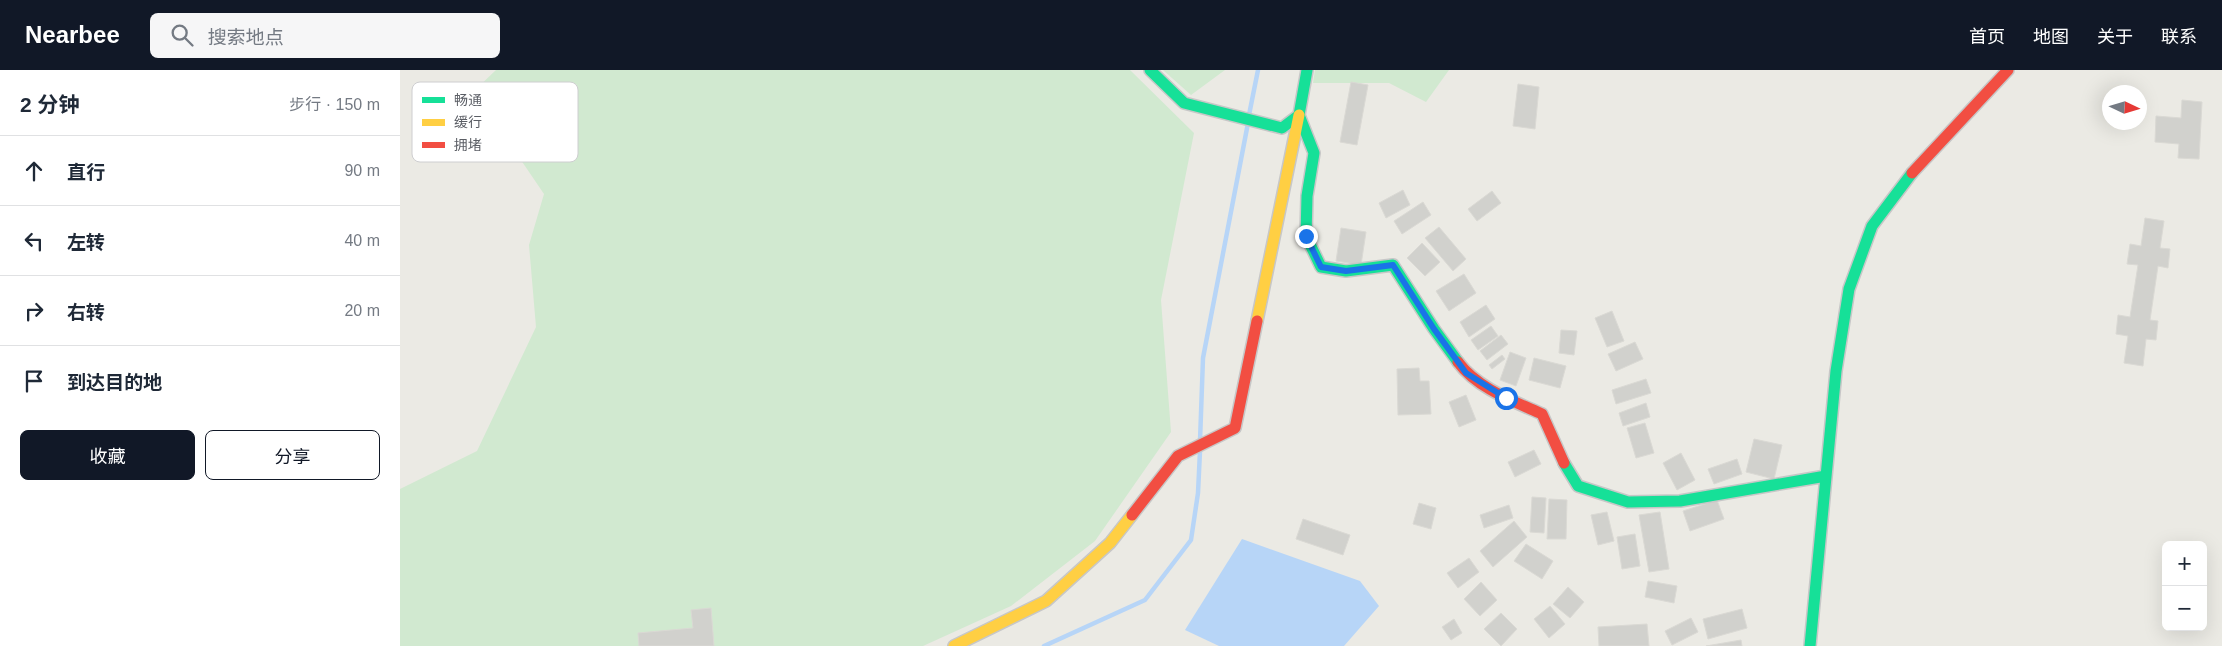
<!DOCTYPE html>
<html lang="zh">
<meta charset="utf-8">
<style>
body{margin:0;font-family:Helvetica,"Noto Sans SC",sans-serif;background:#f6f6f7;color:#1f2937}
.controls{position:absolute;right:15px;bottom:15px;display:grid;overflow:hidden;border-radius:8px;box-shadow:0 5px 20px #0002}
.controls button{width:45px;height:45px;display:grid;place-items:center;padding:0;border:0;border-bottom:1px solid #e0e1e3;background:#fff;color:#1f2937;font:25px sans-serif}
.compass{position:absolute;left:1702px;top:15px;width:45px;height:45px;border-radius:50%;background:#fff;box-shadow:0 5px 20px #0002;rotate:94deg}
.stop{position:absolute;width:15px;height:15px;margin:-11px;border:4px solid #1a73e8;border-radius:50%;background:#fff}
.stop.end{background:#1a73e8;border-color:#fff;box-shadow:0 1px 5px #0008}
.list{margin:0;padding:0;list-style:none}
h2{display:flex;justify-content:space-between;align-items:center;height:65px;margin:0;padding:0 20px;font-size:21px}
h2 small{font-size:16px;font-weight:400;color:#747a83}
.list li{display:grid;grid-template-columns:32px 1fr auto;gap:15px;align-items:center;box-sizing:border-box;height:70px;padding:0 20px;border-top:1px solid #e0e1e3}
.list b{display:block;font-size:19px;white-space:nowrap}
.list em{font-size:16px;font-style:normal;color:#747a83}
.actions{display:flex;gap:10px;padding:15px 20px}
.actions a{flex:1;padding:11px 0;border:1px solid #111827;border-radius:8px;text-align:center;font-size:18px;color:#111827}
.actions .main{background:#111827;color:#fff}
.icon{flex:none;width:28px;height:28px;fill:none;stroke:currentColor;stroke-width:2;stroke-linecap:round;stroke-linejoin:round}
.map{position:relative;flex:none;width:1822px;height:576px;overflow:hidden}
header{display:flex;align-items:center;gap:30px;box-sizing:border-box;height:70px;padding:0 25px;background:#111827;color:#fff}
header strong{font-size:24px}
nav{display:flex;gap:28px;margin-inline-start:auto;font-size:18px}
.search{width:350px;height:45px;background:#f6f6f7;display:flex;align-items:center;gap:12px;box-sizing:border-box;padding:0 18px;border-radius:8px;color:#747a83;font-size:19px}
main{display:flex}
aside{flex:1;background:#fff}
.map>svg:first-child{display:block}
</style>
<header>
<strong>Nearbee</strong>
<div class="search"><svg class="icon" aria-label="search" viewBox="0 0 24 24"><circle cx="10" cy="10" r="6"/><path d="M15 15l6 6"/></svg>搜索地点</div>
<nav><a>首页</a><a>地图</a><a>关于</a><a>联系</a></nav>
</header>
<main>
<aside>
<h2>2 分钟<small>步行 · 150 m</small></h2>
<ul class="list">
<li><svg class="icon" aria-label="ahead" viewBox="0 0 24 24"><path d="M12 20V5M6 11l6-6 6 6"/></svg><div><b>直行</b></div><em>90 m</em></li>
<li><svg class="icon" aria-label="left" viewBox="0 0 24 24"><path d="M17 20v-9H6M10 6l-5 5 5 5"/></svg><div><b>左转</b></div><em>40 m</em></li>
<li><svg class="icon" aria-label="right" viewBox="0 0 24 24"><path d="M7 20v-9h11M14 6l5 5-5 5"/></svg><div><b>右转</b></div><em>20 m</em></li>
<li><svg class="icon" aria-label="arrive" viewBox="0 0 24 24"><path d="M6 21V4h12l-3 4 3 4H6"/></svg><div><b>到达目的地</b></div></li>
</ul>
<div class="actions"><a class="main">收藏</a><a>分享</a></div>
</aside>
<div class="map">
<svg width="1822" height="576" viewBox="0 0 1822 576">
<rect width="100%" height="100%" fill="#ebeae4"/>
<path fill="#d1e9d0" d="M96,0H730L794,63L761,230L771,362L695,471L611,536L523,576H0V419L77,381L136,257L129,175L144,124L74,21Z
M763,0H825L791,25Z
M915,0H1049L1026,32L989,13H913Z"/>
<path fill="#b7d5f7" d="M842,469L960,511L979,536L944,576H819L785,560Z"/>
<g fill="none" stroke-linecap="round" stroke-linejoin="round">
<path stroke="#b7d5f7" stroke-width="4.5" d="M849,45L858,0
M800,371L803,288L848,53
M644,576L745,530L791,470L798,423L800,381"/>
</g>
<path fill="#d1d1cd" stroke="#dad9d4" d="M951,12L968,15L957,75L940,72Z
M1118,14L1139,17L1135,59L1113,56Z
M1782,30L1802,32L1799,89L1778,88L1779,74L1755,72L1756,46L1781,48Z
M1003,120L1010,135L986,148L979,133Z
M1092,121L1101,133L1077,151L1068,139Z
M1023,132L1031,145L1002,164L994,151Z
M1745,148L1764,151L1760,178L1770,179L1768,198L1758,196L1750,250L1758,251L1756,270L1746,269L1743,296L1724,293L1728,266L1716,264L1718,245L1730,247L1738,195L1727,194L1730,174L1741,176Z
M1039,157L1066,189L1053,201L1025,168Z
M941,158L966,162L961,195L936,191Z
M1022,173L1040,192L1025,206L1007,188Z
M1064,204L1076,223L1049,241L1036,221Z
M1086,235L1095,249L1069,267L1060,252Z
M1212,241L1224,271L1207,277L1195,248Z
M1091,256L1098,266L1078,280L1071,270Z
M1161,260L1177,261L1174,285L1159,283Z
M1101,265L1108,274L1087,290L1080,281Z
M1235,272L1243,289L1216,301L1208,284Z
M1110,282L1126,288L1116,316L1100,310Z
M1102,285L1105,289L1092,299L1089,295Z
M1134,288L1166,296L1160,318L1129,310Z
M1019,298L1020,311H1029L1031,344L998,345L997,299Z
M1246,309L1251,323L1216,334L1212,320Z
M1066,325L1076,350L1059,357L1049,332Z
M1246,333L1250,347L1223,356L1219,343Z
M1245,353L1254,383L1236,388L1227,358Z
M1354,369L1382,375L1374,409L1346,402Z
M1134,380L1141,394L1115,407L1108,392Z
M1281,383L1295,410L1277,420L1263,393Z
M1337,389L1342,404L1314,414L1308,399Z
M1132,427L1146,428L1144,463L1130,462Z
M1149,429L1167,430L1166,469H1147Z
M1317,430L1324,449L1290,461L1283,441Z
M1019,433L1036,438L1031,459L1013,454Z
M1109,435L1113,448L1084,458L1080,445Z
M1207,442L1214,471L1198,475L1191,445Z
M1260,442L1269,499L1249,502L1239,445Z
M903,449L950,465L943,485L896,469Z
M1114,451L1127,467L1093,497L1080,481Z
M1235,464L1240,496L1222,499L1217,467Z
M1126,474L1153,491L1142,509L1114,491Z
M1069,488L1079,502L1058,518L1047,503Z
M1248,511L1277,516L1274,533L1245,527Z
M1081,512L1097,530L1080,546L1064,529Z
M1168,517L1184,532L1170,548L1153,534Z
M1150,536L1165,554L1149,568L1134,549Z
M311,538L314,576H239L238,563L293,558L291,540Z
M1342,539L1347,558L1308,569L1303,549Z
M1101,543L1117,559L1101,576L1084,559Z
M1291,548L1298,562L1272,575L1265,561Z
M1054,549L1062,563L1051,570L1042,557Z
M1247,554L1249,576H1199L1198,557Z
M1341,570L1342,576H1306Z"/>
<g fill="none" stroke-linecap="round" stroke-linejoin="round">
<g stroke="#c7c7c7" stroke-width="14">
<path id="fast" d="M750,0L784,33L882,58L899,45L907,0
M899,45L914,83L907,126L906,166L921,197L946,201L993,195L1034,259L1058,292
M1164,393L1178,416L1228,432L1280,431L1426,406
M1410,576L1436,301L1449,219L1472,156L1512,103"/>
</g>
<g stroke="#c7c7c7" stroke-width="14">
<path id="slow" d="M857,251L899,45
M554,576L646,531L710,473L732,445"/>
</g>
<g stroke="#c7c7c7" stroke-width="14">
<path id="jam" d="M1512,103L1608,0
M1058,292C1077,318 1113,331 1142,344L1164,393
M732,445L778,386L835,358L857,251"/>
</g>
<use href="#fast" stroke="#16e098" stroke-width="11"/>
<use href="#slow" stroke="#ffcf43" stroke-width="11"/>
<use href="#jam" stroke="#f24e42" stroke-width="11"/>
</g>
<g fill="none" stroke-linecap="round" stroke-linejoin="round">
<path stroke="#1a73e8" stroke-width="6" d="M906,166L921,197L946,201L993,195L1034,259L1066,303L1106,328"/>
</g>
<rect x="12" y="12" width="166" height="80" rx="8" fill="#fff" stroke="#ceced0" stroke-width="1"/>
<rect x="22" y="27" width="23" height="6" fill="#16e098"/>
<rect x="22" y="49" width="23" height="7" fill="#ffcf43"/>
<rect x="22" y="72" width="23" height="6" fill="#f24e42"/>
<g font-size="14" fill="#5a5d64">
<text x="54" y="35">畅通</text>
<text x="54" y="57">缓行</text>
<text x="54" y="80">拥堵</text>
</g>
</svg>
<div class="controls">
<button>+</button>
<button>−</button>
</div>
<svg class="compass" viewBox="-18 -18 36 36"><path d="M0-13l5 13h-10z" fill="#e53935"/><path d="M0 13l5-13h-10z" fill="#747a83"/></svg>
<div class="stop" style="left:1106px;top:328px"></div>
<div class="stop end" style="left:906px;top:166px"></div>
</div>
</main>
